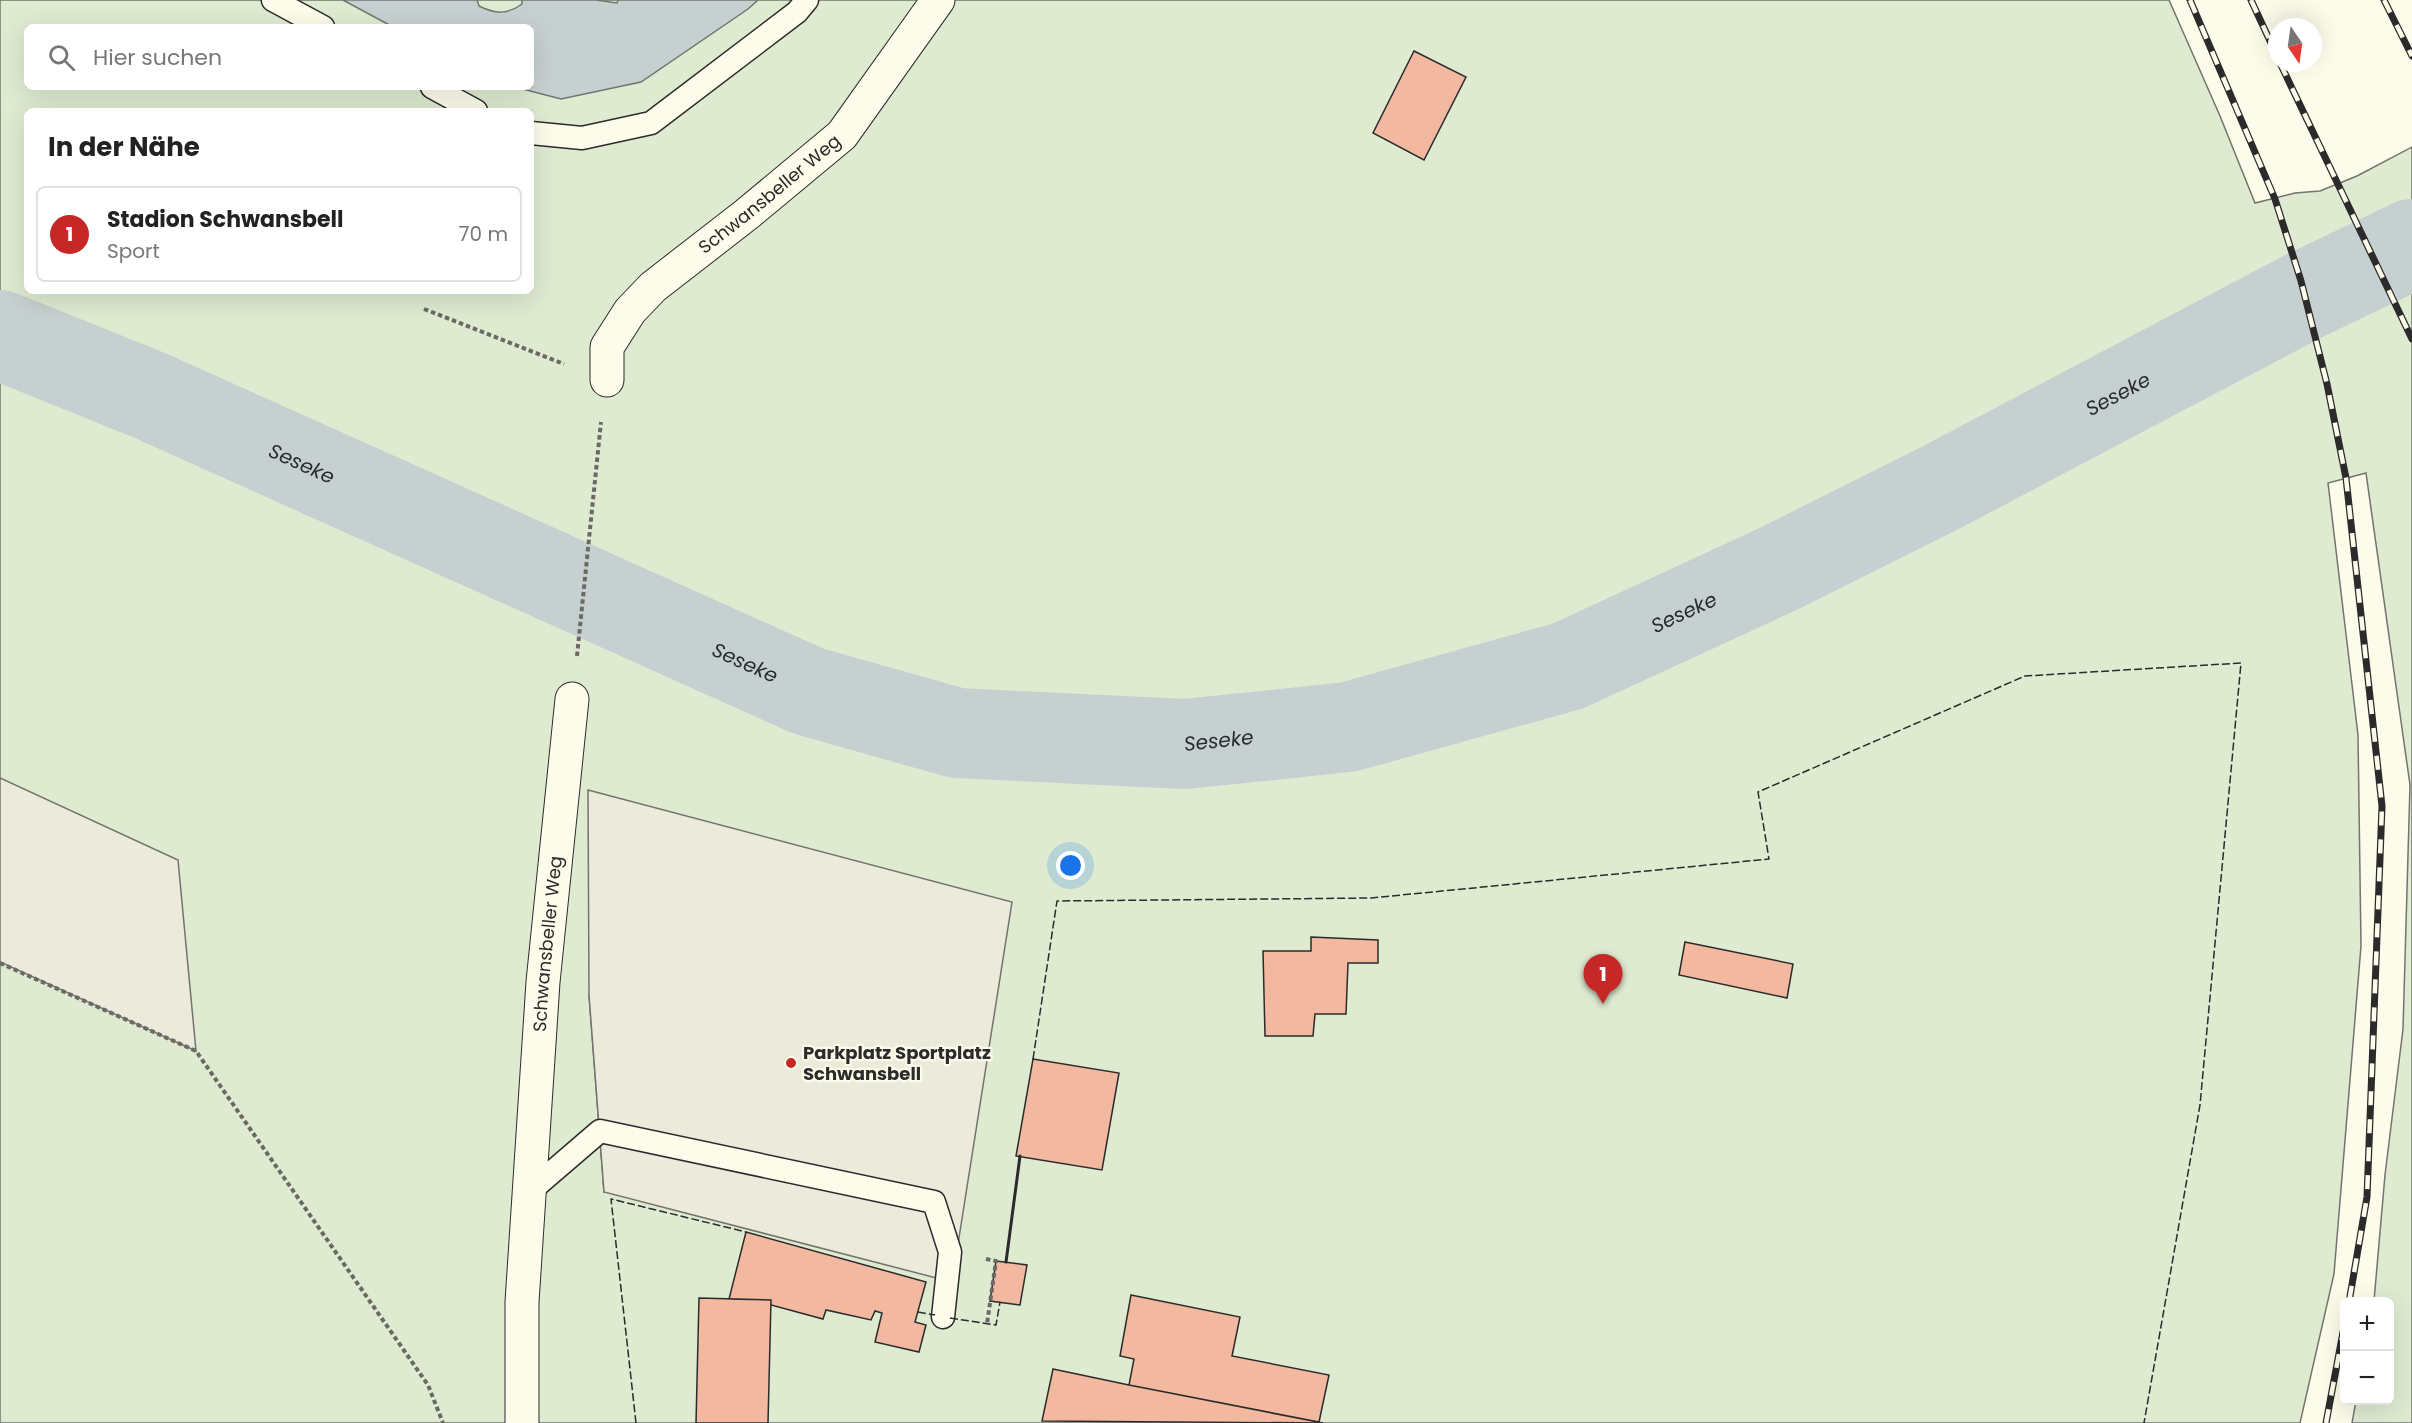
<!DOCTYPE html>
<html lang="de">
<meta charset="utf-8">
<style>
body{margin:0;font-family:Poppins,sans-serif;background:#f6f6f6;color:#222}
.controls{position:absolute;right:18px;bottom:18px;display:grid;overflow:hidden;border-radius:9px;box-shadow:0 6px 24px #0002}
.controls button{width:54px;height:54px;display:grid;place-items:center;padding:0;border:0;border-bottom:2px solid #e0e0e0;background:#fff;color:#222;font:30px sans-serif}
.compass{position:absolute;left:2268px;top:18px;width:54px;height:54px;border-radius:50%;background:#fff;box-shadow:0 6px 24px #0002;rotate:167deg}
.you{position:absolute;left:1071px;top:866px;width:21px;height:21px;margin:-15px;border:4px solid #fff;border-radius:50%;background:#1a73e8;box-shadow:0 0 0 9px #1a73e833}
.badge{display:grid;place-items:center;width:39px;height:39px;border-radius:50%;background:#c62828;color:#fff;font-size:20px;font-weight:700}
.pin{position:absolute;translate:-50% -50px;filter:drop-shadow(0 2px 3px #0008)}
.pin::after{content:'';position:absolute;top:32px;width:21px;height:18px;background:inherit;clip-path:polygon(0 0,100% 0,50% 100%)}
.list{margin:0;padding:0;list-style:none}
h2{display:flex;justify-content:space-between;align-items:center;height:78px;margin:0;padding:0 24px;font-size:26px}
h2 small{font-size:20px;font-weight:400;color:#767676}
.list li{display:grid;grid-template-columns:39px 1fr auto;gap:18px;align-items:center;box-sizing:border-box;height:96px;margin:0 12px 12px;padding:0 12px;border:2px solid #e0e0e0;border-radius:9px}
.list b{display:block;font-size:22px;white-space:nowrap}
.list p{margin:0;font-size:20px;white-space:nowrap;color:#767676}
.list em{font-size:20px;font-style:normal;color:#767676}
.icon{flex:none;width:33px;height:33px;fill:none;stroke:currentColor;stroke-width:2;stroke-linecap:round;stroke-linejoin:round}
.map{position:relative;flex:none;width:2412px;height:1423px;overflow:hidden}
.search{position:absolute;background:#fff;box-shadow:0 6px 24px #0002;left:24px;top:24px;width:510px;height:66px;display:flex;align-items:center;gap:15px;box-sizing:border-box;padding:0 21px;border-radius:9px;color:#767676;font-size:22px}
.panel{position:absolute;background:#fff;box-shadow:0 6px 24px #0002;left:24px;top:108px;width:510px;height:186px;border-radius:9px}
.map>svg:first-child{display:block}
</style>
<div class="map">
<svg width="2412" height="1423" viewBox="0 0 2412 1423">
<rect width="100%" height="100%" fill="#fdfbea"/>
<path fill="#deebd1" stroke="#74746e" stroke-width="1.5" fill-rule="evenodd" d="M0,0H2169L2220,116L2255,203L2295,193L2320,191L2357,176L2412,147V1423H2352L2356,1401L2390,1400V1302L2374,1301L2385,1175L2403,1029L2410,785L2366,473L2328,483L2358,735L2361,946L2334,1274L2300,1423H0ZM27,27H531V87H27ZM27,111H531V291H27ZM1012,902L604,1192L589,995Z"/>
<path fill="#eceadb" stroke="#74746e" stroke-width="1.5" d="M0,778L178,860L196,1051L0,962Z
M588,790L1012,902L952,1282L604,1192L589,995Z"/>
<path fill="#c7d0d0" stroke="#74746e" stroke-width="1.5" d="M343,0H477L479,6C495,14 507,15 522,4V0H596L617,3L618,0H758L748,9L641,82L561,99L515,87H531V27H393Z"/>
<g fill="none" stroke-linecap="round" stroke-linejoin="round">
<path stroke="#c7d0d0" stroke-width="90" id="s1" d="M0,335L151,396L808,691L957,733L1185,744L1348,727L1568,666L1778,569L1940,488L2300,298L2412,244"/>
</g>
<path fill="#f2b8a0" stroke="#2b2b2b" stroke-width="1.5" d="M1414,51L1466,77L1424,160L1373,133Z
M1311,937L1378,940V963H1348L1346,1014H1315L1313,1036H1265L1263,951H1311Z
M1685,942L1793,964L1787,998L1679,975Z
M1033,1059L1119,1073L1102,1170L1016,1156Z
M746,1232L926,1282L915,1322L926,1325L919,1352L875,1342L882,1313L875,1311L871,1320L826,1310L823,1319L771,1305V1300L729,1299Z
M996,1261L1027,1265L1020,1305L990,1301Z
M1131,1295L1240,1317L1232,1356L1329,1375L1319,1422L1129,1385L1134,1359L1120,1356Z
M699,1298L771,1300L768,1423H696Z
M1053,1369L1129,1385L1323,1423L1042,1421Z"/>
<g fill="none" stroke-linecap="round" stroke-linejoin="round">
<g stroke="#2b2b2b" stroke-width="25">
<path id="lane" d="M273,0L323,27
M432,87L476,111
M531,133L582,138L651,123L797,12L807,0
M529,1192L600,1131L934,1202L950,1252L943,1317"/>
</g>
<g stroke="#2b2b2b" stroke-width="35">
<g id="street">
<path id="s2" d="M607,380V347L630,311L653,287L747,214L842,135L938,0"/>
<path id="s3" d="M522,1423V1302L543,982L572,699"/>
</g>
</g>
<path stroke="#6a6964" stroke-width="4" stroke-dasharray="4.5 3" stroke-linecap="butt" d="M424,309L564,364
M577,656L601,422
M0,963L196,1051L428,1385L443,1423
M986,1259L996,1261L987,1324"/>
<use href="#lane" stroke="#fdfbea" stroke-width="22"/>
<use href="#street" stroke="#fdfbea" stroke-width="33"/>
<g stroke="#2b2b2b" stroke-width="7">
<path id="rail" d="M2190,0L2275,199L2301,281L2327,384L2346,478L2382,806L2367,1197L2349,1302
M2251,0L2277,56
M2384,0L2412,56
M2280,63L2412,339
M2326,1423L2344,1327"/>
</g>
<use href="#rail" stroke="#fdfbea" stroke-width="4.5" stroke-dasharray="14" stroke-linecap="butt"/>
<path stroke="#2b2b2b" stroke-width="1.5" stroke-dasharray="8 3" stroke-linecap="butt" d="M1033,1059L1057,901L1371,898L1769,859L1758,792L2025,676L2241,663L2200,1105L2144,1423
M918,1312L935,1315
M950,1318L996,1325L1000,1302
M636,1423L611,1199L746,1232"/>
<path stroke="#2b2b2b" stroke-width="3" d="M1006,1262L1020,1156"/>
</g>
<circle fill="#c62828" stroke="#fdfbea" stroke-width="2" cx="791" cy="1063" r="6"/>
<g text-anchor="middle" stroke-width="4.5" stroke-linejoin="round" paint-order="stroke">
<g font-size="18" fill="#2b2b2b" stroke="#fdfbea">
<text dy="6" stroke="none"><textPath href="#s2" startOffset="258">Schwansbeller Weg</textPath></text>
<text dy="6" stroke="none"><textPath href="#s3" startOffset="480">Schwansbeller Weg</textPath></text>
</g>
<g font-size="18" font-weight="bold" fill="#2b2b2b" stroke="#fdfbea" text-anchor="start">
<text x="803" y="1059">Parkplatz Sportplatz<tspan x="803" dy="21">Schwansbell</tspan></text>
</g>
<g font-size="20" font-style="italic" fill="#2b2b2b" stroke="#fdfbea">
<text dy="7" stroke="none"><textPath href="#s1" startOffset="2272">Seseke</textPath></text>
<text dy="7" stroke="none"><textPath href="#s1" startOffset="328">Seseke</textPath></text>
<text dy="7" stroke="none"><textPath href="#s1" startOffset="1786">Seseke</textPath></text>
<text dy="7" stroke="none"><textPath href="#s1" startOffset="814">Seseke</textPath></text>
<text dy="7" stroke="none"><textPath href="#s1" startOffset="1300">Seseke</textPath></text>
</g>
</g>
</svg>
<div class="controls">
<button>+</button>
<button>−</button>
</div>
<svg class="compass" viewBox="-18 -18 36 36"><path d="M0-13l5 13h-10z" fill="#e53935"/><path d="M0 13l5-13h-10z" fill="#767676"/></svg>
<div class="you"></div>
<div class="pin badge" style="left:1603px;top:1004px">1</div>
<div class="search"><svg class="icon" aria-label="search" viewBox="0 0 24 24"><circle cx="10" cy="10" r="6"/><path d="M15 15l6 6"/></svg>Hier suchen</div>
<section class="panel">
<h2>In der Nähe<small></small></h2>
<ul class="list">
<li><span class="badge">1</span><div><b>Stadion Schwansbell</b><p>Sport</p></div><em>70 m</em></li>
</ul>
</section>
</div>
